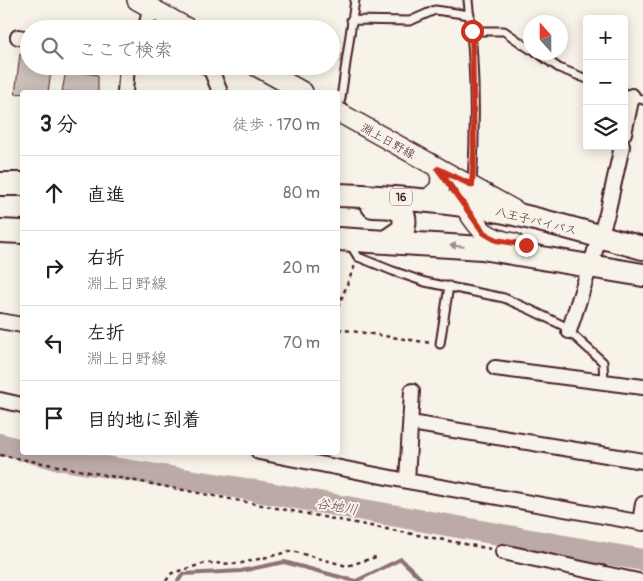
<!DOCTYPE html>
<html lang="ja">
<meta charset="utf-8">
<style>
body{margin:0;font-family:Pangolin,"Klee One",sans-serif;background:#f6f6f6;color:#202124}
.controls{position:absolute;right:15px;top:15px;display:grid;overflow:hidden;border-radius:5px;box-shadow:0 2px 12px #0003}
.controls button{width:45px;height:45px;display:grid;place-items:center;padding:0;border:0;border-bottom:1px solid #e0e0e0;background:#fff;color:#202124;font:25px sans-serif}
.compass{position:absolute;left:523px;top:15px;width:45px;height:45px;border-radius:50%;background:#fff;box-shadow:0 2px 12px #0003;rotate:339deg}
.stop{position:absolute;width:15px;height:15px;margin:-11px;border:4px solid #c8321e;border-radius:50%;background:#fff}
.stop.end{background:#c8321e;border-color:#fff;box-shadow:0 1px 5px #0008}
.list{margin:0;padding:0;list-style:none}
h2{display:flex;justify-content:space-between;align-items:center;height:65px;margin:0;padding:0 20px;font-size:21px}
h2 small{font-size:16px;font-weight:400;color:#757577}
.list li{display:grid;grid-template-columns:32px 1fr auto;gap:15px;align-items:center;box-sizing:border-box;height:75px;padding:0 20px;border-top:1px solid #e0e0e0}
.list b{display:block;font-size:19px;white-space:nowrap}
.list p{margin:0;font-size:16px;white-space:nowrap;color:#757577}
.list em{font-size:16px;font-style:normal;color:#757577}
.icon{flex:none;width:28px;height:28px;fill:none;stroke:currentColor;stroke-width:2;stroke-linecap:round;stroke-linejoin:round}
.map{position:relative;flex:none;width:643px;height:581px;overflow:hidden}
.search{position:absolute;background:#fff;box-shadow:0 2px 12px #0003;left:20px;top:20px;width:320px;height:55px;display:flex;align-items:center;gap:12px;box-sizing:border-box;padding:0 18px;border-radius:28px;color:#757577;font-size:19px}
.panel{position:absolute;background:#fff;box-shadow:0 2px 12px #0003;left:20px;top:90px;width:320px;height:365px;border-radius:5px}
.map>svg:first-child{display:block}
</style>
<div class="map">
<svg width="643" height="581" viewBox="0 0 643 581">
<rect width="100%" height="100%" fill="#f7f3e8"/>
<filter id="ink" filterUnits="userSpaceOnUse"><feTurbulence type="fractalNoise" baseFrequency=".02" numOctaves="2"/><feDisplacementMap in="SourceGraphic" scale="10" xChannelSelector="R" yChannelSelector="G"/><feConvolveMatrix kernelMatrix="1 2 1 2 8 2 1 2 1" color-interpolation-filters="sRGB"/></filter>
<g filter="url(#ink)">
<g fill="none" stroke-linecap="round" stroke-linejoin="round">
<path stroke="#8e7275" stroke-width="4" d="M601,570L608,553
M178,581L183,574L241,571L284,562L355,581
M356,581L401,559L423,581"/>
<path stroke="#bcaaa7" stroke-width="22" d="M0,444L22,450
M31,452L56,459L240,488L643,560"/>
</g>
<path fill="#ccbfb9" stroke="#4a1f2b" d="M20,54L29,55V66H52L48,92L15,94Z
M66,70L98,75V92H62Z"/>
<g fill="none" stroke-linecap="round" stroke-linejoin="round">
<g stroke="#4a1f2b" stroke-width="11">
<path id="service" d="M468,0C475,60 476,124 472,184
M351,20L410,21L435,10L470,15
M472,31H504L530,49
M536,52L559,68L587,79
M624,93L643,100
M338,111L341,98L355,0
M350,244L358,257L393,271L425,282L504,298L531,310L562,325L603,362L604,382
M440,344L449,286"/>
</g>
<g stroke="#4a1f2b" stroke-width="18">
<path id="minor" d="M146,29L150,8
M18,37L29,39
M206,66L212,72L220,92
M125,92L127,66
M624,133L632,96
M0,321L22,325
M569,331L607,214L622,146
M495,368L643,387
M0,400L22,405
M411,423L643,461
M259,452L407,481L643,523
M407,481L412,391
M640,522L643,504
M503,552L638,581"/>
</g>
<g stroke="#4a1f2b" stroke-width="22">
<path id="secondary" d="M137,0L189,29
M256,66L303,92
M338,112L516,211
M458,196C477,224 478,237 514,243
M427,200L440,188L441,177L438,169"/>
</g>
<g stroke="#4a1f2b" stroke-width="26">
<path id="trunk" d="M0,184H22
M338,195C394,197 450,201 505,212C552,222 597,236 643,248
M373,206C391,206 410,206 403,230L387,241
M0,231L22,232
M338,239L482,248L643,275"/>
</g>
<path stroke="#4a1f2b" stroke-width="2.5" stroke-dasharray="4 4" stroke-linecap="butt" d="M338,307L355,265
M338,329L431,343
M0,455L491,549
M166,581L172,573L206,563L238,564L292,551L347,566L379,556"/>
<use href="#service" stroke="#f7f3e8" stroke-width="7"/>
<use href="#minor" stroke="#f7f3e8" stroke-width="14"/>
<use href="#secondary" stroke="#f7f3e8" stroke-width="19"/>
<use href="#trunk" stroke="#f7f3e8" stroke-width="22"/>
</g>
<defs><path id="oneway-solid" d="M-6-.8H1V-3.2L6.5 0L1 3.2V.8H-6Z" transform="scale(1.25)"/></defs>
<use fill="#a0898a" href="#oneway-solid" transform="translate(457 246) rotate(-175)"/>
</g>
<g fill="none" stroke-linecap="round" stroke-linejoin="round" filter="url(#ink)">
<path stroke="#c8321e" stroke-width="6" d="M472,31L474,152L472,185L438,169L484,233L496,240L526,245"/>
</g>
<g text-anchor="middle" stroke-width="4" stroke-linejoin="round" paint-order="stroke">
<rect fill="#f7f3e8" stroke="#7e5f64" stroke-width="1" x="390" y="188.5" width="22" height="17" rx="4"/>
<g font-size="11" font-weight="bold" fill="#4a1f2b">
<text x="401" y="201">16</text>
</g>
<g font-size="12" fill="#4a1f2b" stroke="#f7f3e8">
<text transform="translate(388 141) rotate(29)" y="4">淵上日野線</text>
<text transform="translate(536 221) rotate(14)" y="4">八王子バイパス</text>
</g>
<g font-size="14" font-style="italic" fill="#6c4950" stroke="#f7f3e8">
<text transform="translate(337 506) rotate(10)" y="5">谷地川</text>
</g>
</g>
</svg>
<div class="controls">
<button>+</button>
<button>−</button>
<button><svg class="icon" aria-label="layers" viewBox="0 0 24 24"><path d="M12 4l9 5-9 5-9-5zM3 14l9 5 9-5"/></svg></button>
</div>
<svg class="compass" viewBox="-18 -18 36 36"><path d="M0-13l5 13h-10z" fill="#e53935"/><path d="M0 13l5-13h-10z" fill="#757577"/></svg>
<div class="stop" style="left:472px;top:31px"></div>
<div class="stop end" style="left:526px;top:245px"></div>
<div class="search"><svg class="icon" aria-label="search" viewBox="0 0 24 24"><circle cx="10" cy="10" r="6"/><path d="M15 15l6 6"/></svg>ここで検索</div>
<section class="panel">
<h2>3 分<small>徒歩 · 170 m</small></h2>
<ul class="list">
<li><svg class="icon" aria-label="ahead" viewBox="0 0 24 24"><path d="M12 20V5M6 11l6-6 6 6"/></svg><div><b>直進</b></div><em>80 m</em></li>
<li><svg class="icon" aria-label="right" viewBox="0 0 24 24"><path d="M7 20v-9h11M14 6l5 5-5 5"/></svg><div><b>右折</b><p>淵上日野線</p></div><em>20 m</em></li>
<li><svg class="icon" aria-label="left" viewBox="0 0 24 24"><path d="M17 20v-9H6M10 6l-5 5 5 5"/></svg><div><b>左折</b><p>淵上日野線</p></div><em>70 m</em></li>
<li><svg class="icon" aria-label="arrive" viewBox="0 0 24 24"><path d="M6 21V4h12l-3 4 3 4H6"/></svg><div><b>目的地に到着</b></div></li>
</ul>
</section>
</div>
